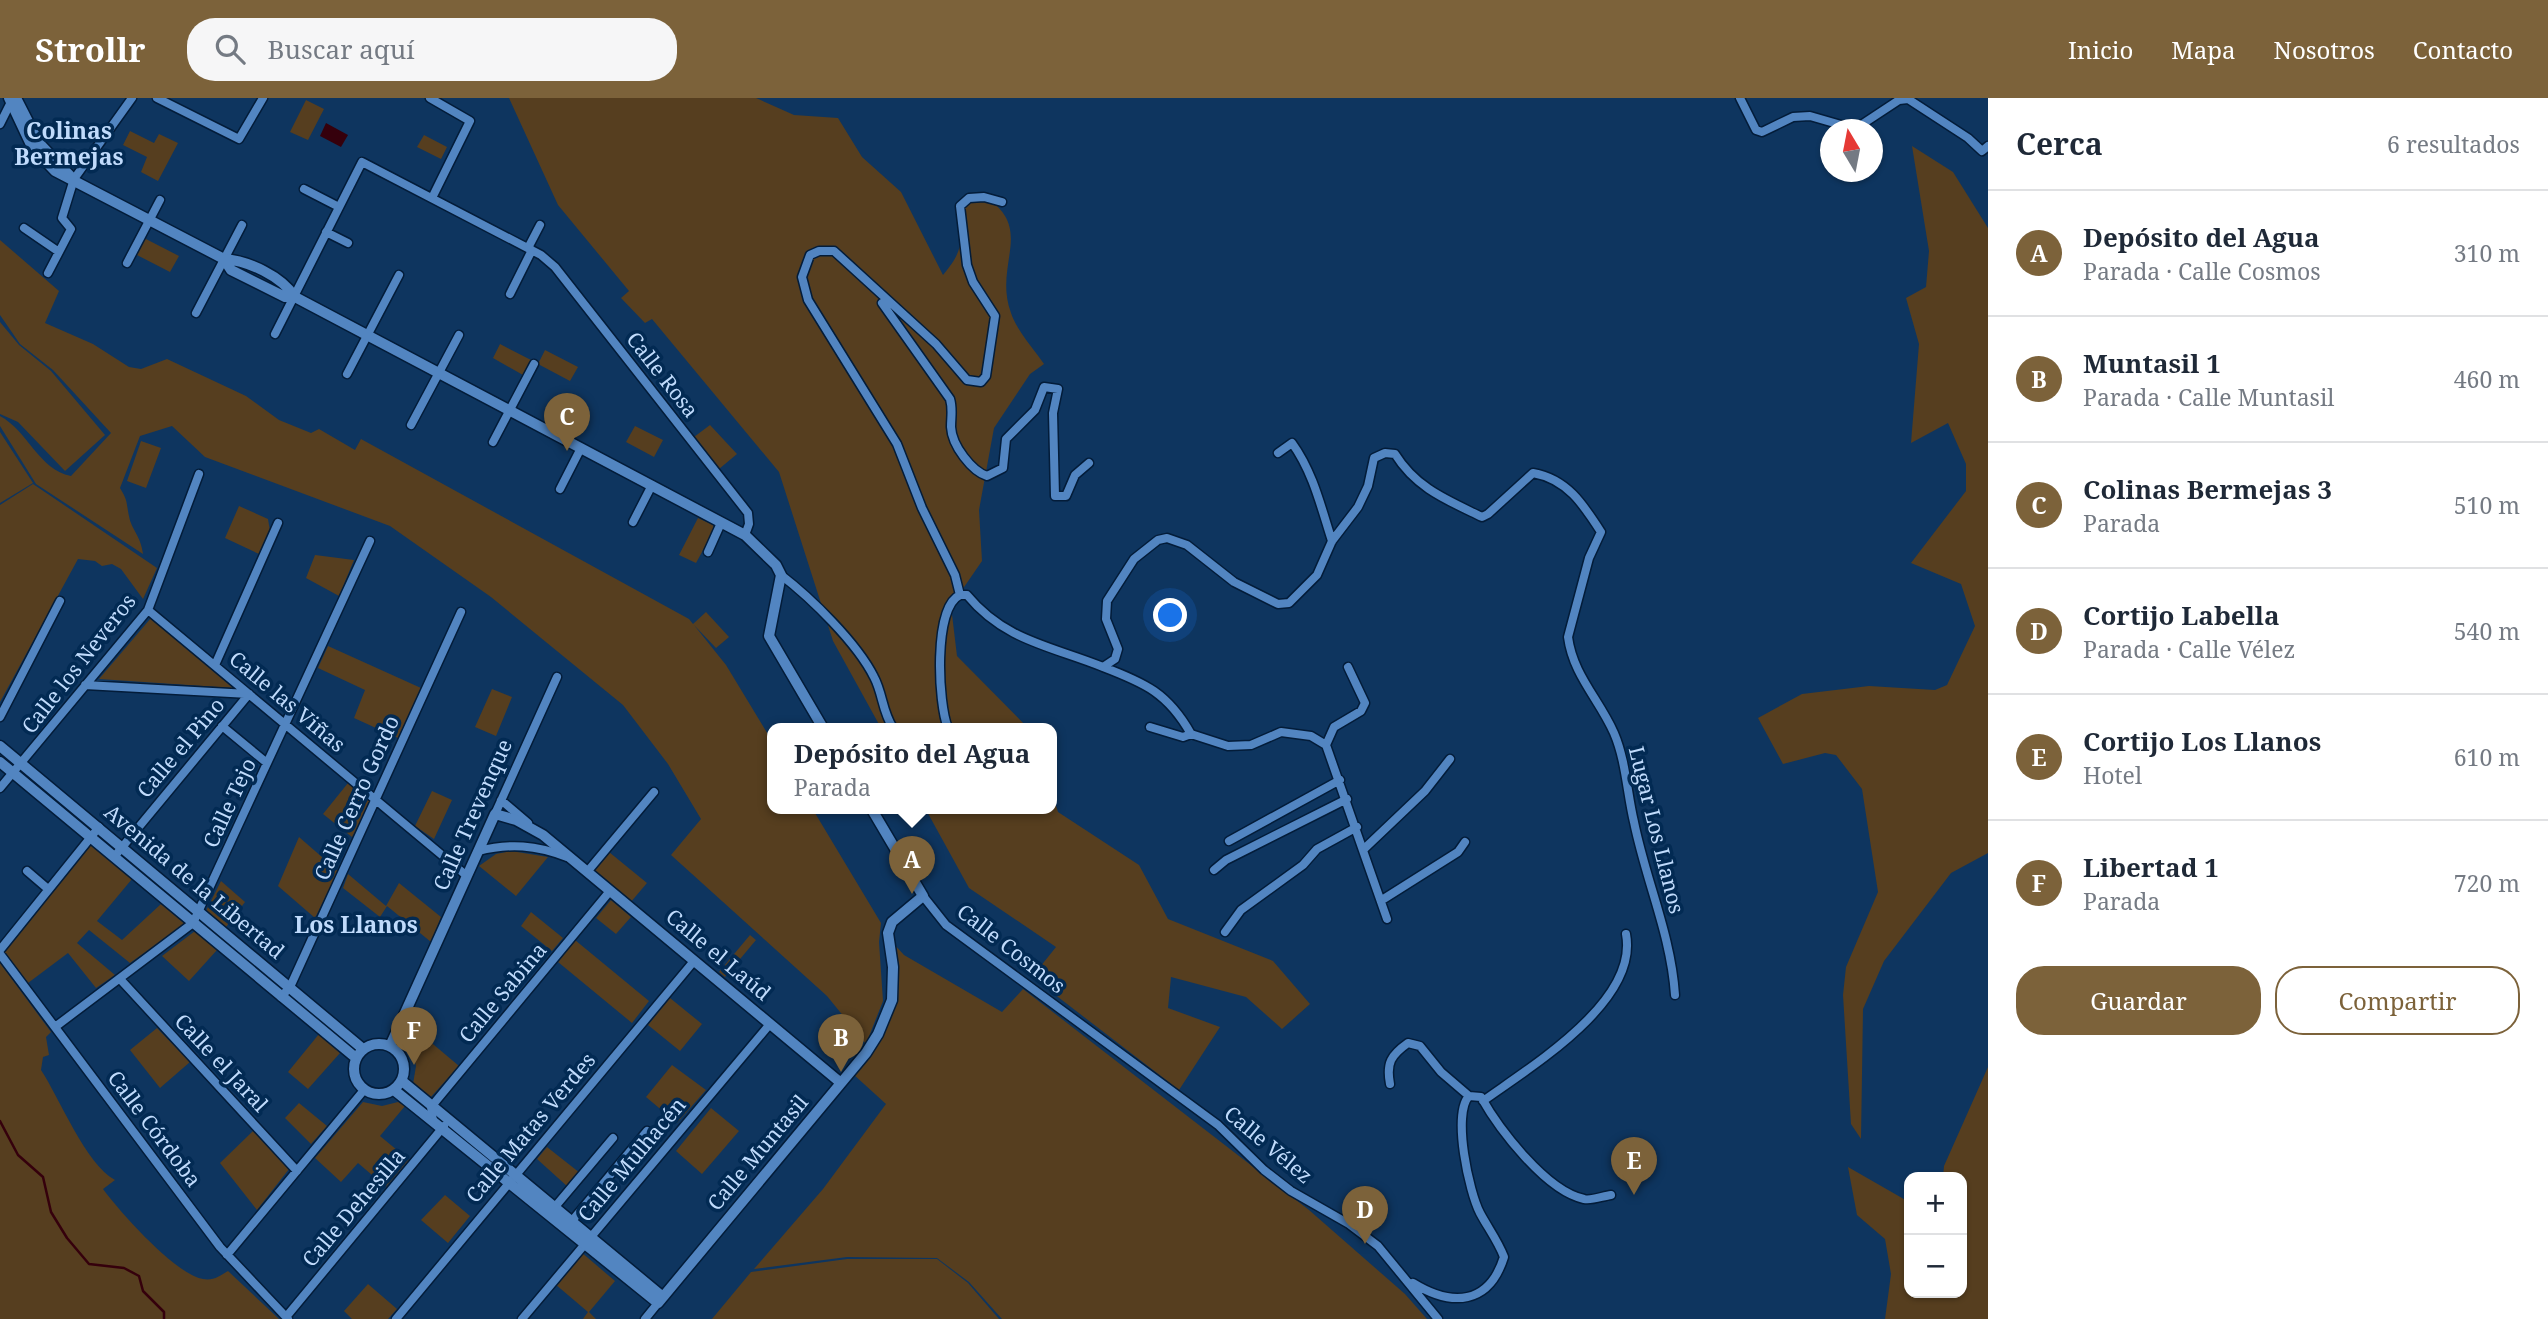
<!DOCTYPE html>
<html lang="es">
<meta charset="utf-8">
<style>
body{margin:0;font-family:"Noto Serif",serif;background:#f6f6f7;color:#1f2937}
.controls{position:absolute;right:21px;bottom:21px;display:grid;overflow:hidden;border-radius:14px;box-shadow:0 2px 5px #0004}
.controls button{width:63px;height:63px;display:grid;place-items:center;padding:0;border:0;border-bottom:2px solid #e0e1e3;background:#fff;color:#1f2937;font:35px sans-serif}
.compass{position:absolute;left:1820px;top:21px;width:63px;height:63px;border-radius:50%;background:#fff;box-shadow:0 2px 5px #0004;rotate:350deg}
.you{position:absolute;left:1171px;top:518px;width:24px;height:24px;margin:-18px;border:5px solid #fff;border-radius:50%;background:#1a73e8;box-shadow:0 0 0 10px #1a73e833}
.badge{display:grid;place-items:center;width:46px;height:46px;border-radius:50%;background:#7c623a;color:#fff;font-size:23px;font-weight:700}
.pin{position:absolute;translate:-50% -58px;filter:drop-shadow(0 2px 4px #0008)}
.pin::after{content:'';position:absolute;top:37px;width:24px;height:21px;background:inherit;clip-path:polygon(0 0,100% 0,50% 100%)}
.popup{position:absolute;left:767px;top:625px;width:290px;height:91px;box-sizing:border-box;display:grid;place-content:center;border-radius:14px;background:#fff;filter:drop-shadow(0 2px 5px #0005);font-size:23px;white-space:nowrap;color:#747a83}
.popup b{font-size:26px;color:#1f2937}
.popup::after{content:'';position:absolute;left:50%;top:100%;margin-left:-14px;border:14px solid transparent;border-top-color:#fff}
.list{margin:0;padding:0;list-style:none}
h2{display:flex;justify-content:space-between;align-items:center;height:91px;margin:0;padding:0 28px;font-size:30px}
h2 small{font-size:23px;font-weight:400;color:#747a83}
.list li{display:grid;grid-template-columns:46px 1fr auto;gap:21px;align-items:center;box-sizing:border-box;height:126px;padding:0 28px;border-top:2px solid #e0e1e3}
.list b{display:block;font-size:26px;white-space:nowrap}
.list p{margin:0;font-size:23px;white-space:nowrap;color:#747a83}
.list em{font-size:23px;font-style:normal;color:#747a83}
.actions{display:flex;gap:14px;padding:21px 28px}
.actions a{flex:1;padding:16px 0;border:2px solid #7c623a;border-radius:28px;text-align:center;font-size:24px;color:#7c623a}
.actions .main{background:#7c623a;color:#fff}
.icon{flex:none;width:38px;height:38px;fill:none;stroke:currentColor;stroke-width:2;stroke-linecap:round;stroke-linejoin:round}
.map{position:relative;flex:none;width:1988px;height:1221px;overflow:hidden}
header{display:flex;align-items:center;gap:42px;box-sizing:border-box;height:98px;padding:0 35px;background:#7c623a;color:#fff}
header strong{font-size:33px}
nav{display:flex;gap:38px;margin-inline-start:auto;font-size:24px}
.search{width:490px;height:63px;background:#f6f6f7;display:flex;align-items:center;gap:18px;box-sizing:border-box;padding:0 24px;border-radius:28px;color:#747a83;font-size:26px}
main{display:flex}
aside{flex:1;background:#fff}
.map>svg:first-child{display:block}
</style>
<header>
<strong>Strollr</strong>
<div class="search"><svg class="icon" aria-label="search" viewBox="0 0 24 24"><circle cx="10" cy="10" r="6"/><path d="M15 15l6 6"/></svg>Buscar aquí</div>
<nav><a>Inicio</a><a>Mapa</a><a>Nosotros</a><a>Contacto</a></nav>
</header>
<main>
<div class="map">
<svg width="1988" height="1221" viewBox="0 0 1988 1221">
<rect width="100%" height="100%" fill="#0e355f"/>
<path fill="#563e1f" d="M509,0H756L794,17L838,20L862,59L901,94L943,177C965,151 962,142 958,109L977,94C1040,128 992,164 1011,215C1017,233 1034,251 1044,266L1030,276L994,330L979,412L982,463L951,508L957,558L1028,630H881L833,543L779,374L652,221L645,225L621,200L629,193L558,107Z
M306,2L324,11L308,42L290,34Z
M130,33L154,45L159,36L178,45L158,83L141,74L147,59L123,47Z
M424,37L447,49L441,61L417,49Z
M1912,48L1953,74L1988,130V755L1951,775L1884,863L1863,911L1861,1041L1851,1026L1843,897L1846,869L1878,794L1862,691L1836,657L1825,655L1783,666L1758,620L1802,596L1869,588L1935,592L1947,587L1975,528L1961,486L1911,465L1966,393V366L1948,325L1911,345L1919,246L1906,200L1926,189L1929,153Z
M144,140L179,158L170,174L135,156Z
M0,142L59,193L45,225L93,246L129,269L141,271L167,261L246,298L279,322L311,335L319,331L355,352L361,341L689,521L693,526L706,514L729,539L716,550L694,527L726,567L772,643V710H812L881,825L879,844L883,903L866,946L827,898L671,757L701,721L668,666L623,607L491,499L390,428L205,359L172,328L140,338L120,390C128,403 126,404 129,418C131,431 141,438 143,456L36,386L0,328V318C28,333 39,372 71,378L111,335L53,272L20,246L0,217Z
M0,224L19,247L51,273L105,337L65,373L18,324L0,316Z
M500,246L531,262L523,277L493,260Z
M545,252L578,269L570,283L538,266Z
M710,327L737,356L719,371L694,339Z
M635,328L663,342L654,359L626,344Z
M0,334L33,385L0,405Z
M141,343L161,350L146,390L127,383Z
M33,386L157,470L143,501L121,471L112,466L102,468L95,463L78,461L0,604V407Z
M239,408L268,421L270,433L259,456L225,440Z
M698,420L713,427L714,432L696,465L679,457Z
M315,457L354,462L339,498L306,480Z
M151,520L233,590L99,581Z
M328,548L421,590L398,640L354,620L365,592L318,570Z
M492,591L512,599L496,638L475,629Z
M348,685L371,703L352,739L323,716Z
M432,693L452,702L434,741L415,728Z
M1052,695L1058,714L1139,767L1168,821L1273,863L1310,906L1282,931L1246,899L1171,879L1168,910L1220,929L1179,992L1032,879L1056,849L969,790L925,710H1052Z
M299,739L338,773L315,820L278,788Z
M91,747L132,781L97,823L122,842L161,806L185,826L130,865L89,832L77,845L115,877L96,890L68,855L28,885L4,853Z
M511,753L548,759L516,798L479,768L496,756Z
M609,754L647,785L630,805L593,774Z
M348,776L386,808L399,785L441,819L431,844L387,808L380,819L343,790Z
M221,783L245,804L226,829L206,813Z
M611,802L631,819L616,836L596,820Z
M531,814L563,840L552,853L521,828Z
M195,833L217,852L189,883L162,858Z
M750,837L756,842L725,879L719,874Z
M575,842L649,903L632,925L558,864Z
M893,845L904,857L1002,914L1023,891L1309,1112L1405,1196L1427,1221H1002L969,1184L937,1160L847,1159L754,1171L823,1091L886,1006L853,976C892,933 902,901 893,845Z
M0,865L51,934L46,939L49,957L43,959L41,972C59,999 86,1067 115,1082L103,1091C119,1113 176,1177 203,1181C213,1183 220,1178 228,1173L279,1221H0Z
M670,900L702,926L680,953L648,927Z
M157,930L190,964L160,990L130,952Z
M319,936L340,955L308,991L288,974Z
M427,941L459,968L429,1001L413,986L416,968L413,956Z
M672,967L706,992L677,1025L646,999Z
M1988,969V1221H1885L1891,1176L1885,1141L1857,1117L1848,1069L1909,1104V1195H1962V1079H1943L1944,1068Z
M363,1004L382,1008L398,1004L405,1008L380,1038L409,1062L386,1089L358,1065L341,1084L315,1060Z
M299,1005L327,1028L311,1046L285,1020Z
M711,1010L739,1033L702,1076L676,1053Z
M253,1033L289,1071L257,1112L220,1065Z
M547,1049L580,1075L568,1089L537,1061Z
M445,1097L470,1118L448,1145L421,1122Z
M581,1154L615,1183L589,1214L596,1221H583L588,1214L555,1186Z
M847,1161H937L968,1185L999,1221H712L751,1174Z
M368,1186L397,1211L388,1221H352L344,1213Z"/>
<path fill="#35000c" d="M326,25L348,37L341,49L320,38Z"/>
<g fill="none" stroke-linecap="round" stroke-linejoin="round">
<path stroke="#35000c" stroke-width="2.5" d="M0,1023L18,1057L43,1079L51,1114L67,1140L89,1166L124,1170L139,1178L143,1193L164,1214V1221"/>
<g stroke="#031c39" stroke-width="11">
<path id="minor" d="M157,0L239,41L263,0
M430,0L470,23L432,100
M1740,0L1756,32L1762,34L1793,19L1810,18L1855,31L1899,2L1908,1L1968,40L1982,53L1988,48
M0,26L12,2
M304,91L339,109
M24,130L59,154
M326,134L348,145
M528,150L540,127
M127,165L160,102
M48,175L71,131L62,120L74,81L132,0
M510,196L532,152
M882,205L950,301C953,311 951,319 951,329C952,348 972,373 987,378L1003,370L1006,341L1035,312L1044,289L1058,291L1053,315L1055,398H1066L1075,377L1089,365
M196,215L242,127
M275,236L362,64L541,157L555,169L748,415L749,426L745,437
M347,276L399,177
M411,327L459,237
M493,344L534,266
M1278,355L1292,345C1313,374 1321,409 1332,443
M560,391L581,350
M633,424L652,387
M708,454L721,425
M781,477C811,500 857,545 874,579C883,596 882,613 893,630
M960,497H967C1005,543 1051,548 1103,569L1115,561L1118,551L1106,521L1107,503L1134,461L1158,442L1167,440L1187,447L1234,484L1278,506L1289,505L1317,477L1332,443L1358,409L1368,388L1374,360L1385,355L1395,356C1416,390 1447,402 1482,419L1488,416L1533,375C1567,381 1583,406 1601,434L1589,460L1568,539C1573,577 1599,601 1614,635C1626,663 1627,695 1634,724C1646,783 1671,837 1675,897
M960,497L955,477L922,410L897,346L808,202L802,179L810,157L819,153H834L936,246L967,282L981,284L986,278L995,218L973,184L967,167L960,108L969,100L984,99L1002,104
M148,512L467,778
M215,567L278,425
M1103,569C1145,585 1168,595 1191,636L1228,648L1251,647L1281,634L1311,638L1326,647L1387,821
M85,587L249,596
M0,619L60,503
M222,628L267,665
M1150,629L1183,639L1191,636
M948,630C938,606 933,509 960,497
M1326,647L1334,629L1361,613L1365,605L1348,569
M0,690L148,512L199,376
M501,702L528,725
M495,716L557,579
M1229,743L1340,682
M1365,750L1425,693L1450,661
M478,753C510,745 536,747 567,759
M114,759L249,596
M1214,772L1226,762L1347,701
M27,773L48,791
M587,774L654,694
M923,798L946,827L1218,1027L1264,1072L1291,1093L1349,1126L1378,1148L1438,1221
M1382,802L1458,754L1465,744
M1225,834L1241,812L1303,767L1317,751L1357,729
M0,852L99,729
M0,856L220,1149L288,1221
M120,881L297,1073
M281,899L290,889L461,514
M55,929L193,825L370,443
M1390,986C1386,965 1391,957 1408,945L1420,948L1441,974L1469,998
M1483,1003C1530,969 1639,904 1626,836
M433,1023L431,1009L610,793
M554,1110L613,1040
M571,1124L647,1033
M227,1157L364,992
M1413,1185C1452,1209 1489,1207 1504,1159C1498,1143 1488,1130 1480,1115C1469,1094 1452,1016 1469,998L1481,999C1499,1031 1546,1093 1584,1101C1591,1103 1603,1098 1611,1097
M286,1219L444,1028
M396,1221L694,863
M522,1221L770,926
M645,1221L658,1205"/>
</g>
<g stroke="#031c39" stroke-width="13">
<path id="tertiary" d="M9,0L32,49L55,73L224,161C249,163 281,178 295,199
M16,0L39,45L73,81
M224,161L231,172L285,199H295L745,437L776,467L781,477L769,538L823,630
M0,648L363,951
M0,664L356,960
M354 971a25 25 0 1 1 50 0a25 25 0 1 1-50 0Z
M390,948L495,716L516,722L543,737L841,985
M402,983L663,1199
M394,992L658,1205L866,955L878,936L892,902L893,869L888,835L892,824L923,798L871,710"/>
</g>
<use href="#minor" stroke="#5285c1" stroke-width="8"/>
<use href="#tertiary" stroke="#5285c1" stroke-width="10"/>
</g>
<g text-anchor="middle" stroke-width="7" stroke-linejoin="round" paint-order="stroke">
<g font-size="21" fill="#c0dbfc" stroke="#022a53">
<text transform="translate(662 277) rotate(52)" y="7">Calle Rosa</text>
<text transform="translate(79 566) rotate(-52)" y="7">Calle los Neveros</text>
<text transform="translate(287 604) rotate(40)" y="7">Calle las Viñas</text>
<text transform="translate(181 650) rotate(-50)" y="7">Calle el Pino</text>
<text transform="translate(357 700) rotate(-66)" y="7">Calle Cerro Gordo</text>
<text transform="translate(230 705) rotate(-65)" y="7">Calle Tejo</text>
<text transform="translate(473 717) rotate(-66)" y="7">Calle Trevenque</text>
<text transform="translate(1656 732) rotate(76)" y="7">Lugar Los Llanos</text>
<text transform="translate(194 784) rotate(40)" y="7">Avenida de la Libertad</text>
<text transform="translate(1011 851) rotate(38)" y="7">Calle Cosmos</text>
<text transform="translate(718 857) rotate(40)" y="7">Calle el Laúd</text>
<text transform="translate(503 895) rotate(-50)" y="7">Calle Sabina</text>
<text transform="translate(221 965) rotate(47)" y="7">Calle el Jaral</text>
<text transform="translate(531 1030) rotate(-50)" y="7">Calle Matas Verdes</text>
<text transform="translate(154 1031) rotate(53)" y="7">Calle Córdoba</text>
<text transform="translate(1268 1047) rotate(40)" y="7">Calle Vélez</text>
<text transform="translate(758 1055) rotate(-50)" y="7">Calle Muntasil</text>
<text transform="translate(632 1062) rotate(-50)" y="7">Calle Mulhacén</text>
<text transform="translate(354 1110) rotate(-50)" y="7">Calle Dehesilla</text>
</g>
<g font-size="23" font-weight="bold" fill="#c0dbfc" stroke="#022a53">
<text x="69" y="41">Colinas<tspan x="69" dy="26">Bermejas</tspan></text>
<text x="356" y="835">Los Llanos</text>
</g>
</g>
</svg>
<div class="controls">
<button>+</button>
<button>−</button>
</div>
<svg class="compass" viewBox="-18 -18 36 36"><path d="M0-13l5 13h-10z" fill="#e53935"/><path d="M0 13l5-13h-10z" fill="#747a83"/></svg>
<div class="you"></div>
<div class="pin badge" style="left:912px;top:796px">A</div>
<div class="popup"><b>Depósito del Agua</b>Parada</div>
<div class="pin badge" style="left:841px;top:974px">B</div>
<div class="pin badge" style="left:567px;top:353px">C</div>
<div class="pin badge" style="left:1365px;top:1146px">D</div>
<div class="pin badge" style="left:1634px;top:1097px">E</div>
<div class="pin badge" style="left:414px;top:967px">F</div>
</div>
<aside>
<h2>Cerca<small>6 resultados</small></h2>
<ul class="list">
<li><span class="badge">A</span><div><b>Depósito del Agua</b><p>Parada · Calle Cosmos</p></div><em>310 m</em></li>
<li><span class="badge">B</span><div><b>Muntasil 1</b><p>Parada · Calle Muntasil</p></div><em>460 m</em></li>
<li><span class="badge">C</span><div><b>Colinas Bermejas 3</b><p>Parada</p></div><em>510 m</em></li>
<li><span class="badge">D</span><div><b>Cortijo Labella</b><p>Parada · Calle Vélez</p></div><em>540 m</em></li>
<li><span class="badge">E</span><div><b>Cortijo Los Llanos</b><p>Hotel</p></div><em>610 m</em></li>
<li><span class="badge">F</span><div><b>Libertad 1</b><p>Parada</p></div><em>720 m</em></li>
</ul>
<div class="actions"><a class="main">Guardar</a><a>Compartir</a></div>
</aside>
</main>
